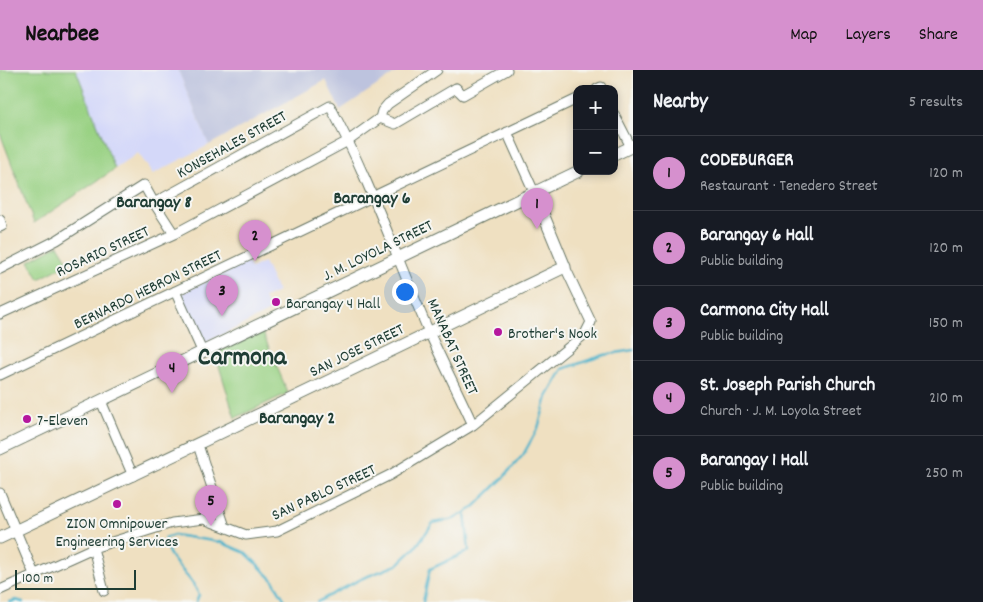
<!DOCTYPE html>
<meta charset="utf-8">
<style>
body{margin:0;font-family:Dekko,sans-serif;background:#242831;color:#f1f3f6}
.controls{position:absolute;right:15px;top:15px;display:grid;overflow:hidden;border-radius:10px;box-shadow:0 2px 8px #0003}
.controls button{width:45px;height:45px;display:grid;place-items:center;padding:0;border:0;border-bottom:1px solid #363941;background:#171b24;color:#f1f3f6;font:25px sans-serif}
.scale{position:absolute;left:15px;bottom:12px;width:121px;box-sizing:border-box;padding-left:5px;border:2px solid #1f3d34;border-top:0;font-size:14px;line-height:18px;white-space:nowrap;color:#1f3d34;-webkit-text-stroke:4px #f6f6f2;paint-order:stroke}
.you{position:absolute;left:404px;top:221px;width:18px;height:18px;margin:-12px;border:4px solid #fff;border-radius:50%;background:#1a73e8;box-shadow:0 0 0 8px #1a73e833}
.badge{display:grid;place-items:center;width:32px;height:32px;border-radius:50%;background:#d690ce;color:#111;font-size:16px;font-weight:700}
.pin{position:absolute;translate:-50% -41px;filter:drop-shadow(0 1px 2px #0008)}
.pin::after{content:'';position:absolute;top:26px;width:18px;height:15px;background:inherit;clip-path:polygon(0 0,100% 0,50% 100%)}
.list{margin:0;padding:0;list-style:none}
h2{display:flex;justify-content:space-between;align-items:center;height:65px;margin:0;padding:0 20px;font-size:21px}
h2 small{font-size:16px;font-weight:400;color:#9ea1a6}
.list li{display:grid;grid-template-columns:32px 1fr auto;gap:15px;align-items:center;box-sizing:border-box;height:75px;padding:0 20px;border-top:1px solid #363941}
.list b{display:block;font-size:19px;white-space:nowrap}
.list p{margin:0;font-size:16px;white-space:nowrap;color:#9ea1a6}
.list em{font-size:16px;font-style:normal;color:#9ea1a6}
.map{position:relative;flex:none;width:633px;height:532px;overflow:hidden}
header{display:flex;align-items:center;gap:30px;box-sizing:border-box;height:70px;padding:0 25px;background:#d690ce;color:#111}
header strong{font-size:24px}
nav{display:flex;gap:28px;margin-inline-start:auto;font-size:18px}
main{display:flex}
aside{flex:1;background:#171b24}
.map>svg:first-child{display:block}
</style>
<header>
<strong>Nearbee</strong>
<nav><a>Map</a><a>Layers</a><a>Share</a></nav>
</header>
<main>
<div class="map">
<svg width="633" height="532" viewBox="0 0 633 532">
<rect width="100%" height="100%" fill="#f6f6f2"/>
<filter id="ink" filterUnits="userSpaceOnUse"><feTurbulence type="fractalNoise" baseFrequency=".02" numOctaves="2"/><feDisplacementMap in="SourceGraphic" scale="10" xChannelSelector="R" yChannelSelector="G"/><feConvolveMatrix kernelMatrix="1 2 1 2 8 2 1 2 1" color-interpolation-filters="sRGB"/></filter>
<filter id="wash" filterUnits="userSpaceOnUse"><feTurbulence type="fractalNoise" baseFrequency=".0096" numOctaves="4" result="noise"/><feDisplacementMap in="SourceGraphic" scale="20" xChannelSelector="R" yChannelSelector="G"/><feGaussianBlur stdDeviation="1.12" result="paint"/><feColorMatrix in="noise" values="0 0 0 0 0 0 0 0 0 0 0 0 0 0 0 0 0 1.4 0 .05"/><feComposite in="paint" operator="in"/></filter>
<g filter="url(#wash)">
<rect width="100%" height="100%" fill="#efe0c1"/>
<path fill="#d4d8f9" d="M76,0H178L209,75L153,104L138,83L115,99Z
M248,191L251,198L264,192L278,222L264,228L270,241L203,274L180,224Z"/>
<path fill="#bdc3de" d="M178,0H400L340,40L326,10L209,75Z"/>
<path fill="#99d183" stroke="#5c875c" d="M0,0H76L115,99L34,153L0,63Z
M58,175L69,193L39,209L29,191Z
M262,261L288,323L235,348L215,283Z"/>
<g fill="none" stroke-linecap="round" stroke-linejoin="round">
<path stroke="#4cb3cb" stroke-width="2.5" d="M10,532L16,530L23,532
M196,532L199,525C192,504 165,491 165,468L174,465L220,472L246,483L272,509L286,532
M317,532L363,508L397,495L415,478L433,453L454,449L473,438L502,409L523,385L538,358L547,327L563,299L604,285L633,280
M423,532L430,499L469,481L465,443"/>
</g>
</g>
<g filter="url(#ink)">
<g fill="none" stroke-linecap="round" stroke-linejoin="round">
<g stroke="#687665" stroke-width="11">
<path id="minor" d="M597,19L601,17L602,19
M614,44L631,77
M380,48L395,54L456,18L463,25L507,0
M507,62L534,122
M154,133L174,164
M0,150L2,156L0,157
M0,199L57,170L144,115L154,133L330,36C369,108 396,187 429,262C443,293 459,324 473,355
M175,221L202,281
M0,244L174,164L348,71L380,48L382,41L388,34L437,0
M0,305L577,29
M101,331L133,406
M198,375L225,457
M0,423L34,504
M93,478L104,521
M0,520L93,478L172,453L204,449L246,465L277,461L390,405L473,355L585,264L591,252L565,197"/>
</g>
<g stroke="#687665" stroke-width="13">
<path id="secondary" d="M614,85L633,76
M0,379L579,101
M0,468C189,379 377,287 565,197L534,122"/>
</g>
<use href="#minor" stroke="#fff" stroke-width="9"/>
<use href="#secondary" stroke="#fff" stroke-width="11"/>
</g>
</g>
<g fill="#b5179e" stroke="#f6f6f2" stroke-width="2">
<circle cx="276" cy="232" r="5"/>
<circle cx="498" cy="262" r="5"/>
<circle cx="27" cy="349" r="5"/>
<circle cx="117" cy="434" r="5"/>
</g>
<g text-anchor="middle" stroke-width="4" stroke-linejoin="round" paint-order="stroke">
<g font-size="16" fill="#1f3d34" stroke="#f6f6f2">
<text transform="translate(231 73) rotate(-29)" y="6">KONSEHALES STREET</text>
<text transform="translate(377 179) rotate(-26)" y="6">J. M. LOYOLA STREET</text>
<text transform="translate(102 180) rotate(-25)" y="6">ROSARIO STREET</text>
<text transform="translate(147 218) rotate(-26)" y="6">BERNARDO HEBRON STREET</text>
<text transform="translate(454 276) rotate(66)" y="6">MANABAT STREET</text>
<text transform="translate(356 279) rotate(-26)" y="6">SAN JOSE STREET</text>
<text transform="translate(323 421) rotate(-25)" y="6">SAN PABLO STREET</text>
</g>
<g font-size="16" fill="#1f3d34" stroke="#f6f6f2" text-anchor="start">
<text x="286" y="238">Barangay 4 Hall</text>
<text x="508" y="268">Brother's Nook</text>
<text x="37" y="355">7-Eleven</text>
<text x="117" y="458" text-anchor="middle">ZION Omnipower<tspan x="117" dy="18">Engineering Services</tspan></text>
</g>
<g font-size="18" font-weight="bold" fill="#1f3d34" stroke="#f6f6f2">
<text x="372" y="133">Barangay 6</text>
<text x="154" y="137">Barangay 8</text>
<text x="297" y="353">Barangay 2</text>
</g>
<g font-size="26" font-weight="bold" fill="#1f3d34" stroke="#f6f6f2">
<text x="242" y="294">Carmona</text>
</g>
</g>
</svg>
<div class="controls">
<button>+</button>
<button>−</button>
</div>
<div class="scale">100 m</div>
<div class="you"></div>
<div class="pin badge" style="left:537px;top:159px">1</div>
<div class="pin badge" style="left:255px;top:191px">2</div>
<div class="pin badge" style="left:222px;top:246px">3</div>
<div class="pin badge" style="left:172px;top:323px">4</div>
<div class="pin badge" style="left:211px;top:456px">5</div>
</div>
<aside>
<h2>Nearby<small>5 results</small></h2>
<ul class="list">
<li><span class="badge">1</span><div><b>CODEBURGER</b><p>Restaurant · Tenedero Street</p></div><em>120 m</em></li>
<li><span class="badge">2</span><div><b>Barangay 6 Hall</b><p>Public building</p></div><em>120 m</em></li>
<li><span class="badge">3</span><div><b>Carmona City Hall</b><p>Public building</p></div><em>150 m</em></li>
<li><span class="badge">4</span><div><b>St. Joseph Parish Church</b><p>Church · J. M. Loyola Street</p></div><em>210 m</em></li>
<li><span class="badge">5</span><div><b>Barangay 1 Hall</b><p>Public building</p></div><em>250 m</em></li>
</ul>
</aside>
</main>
